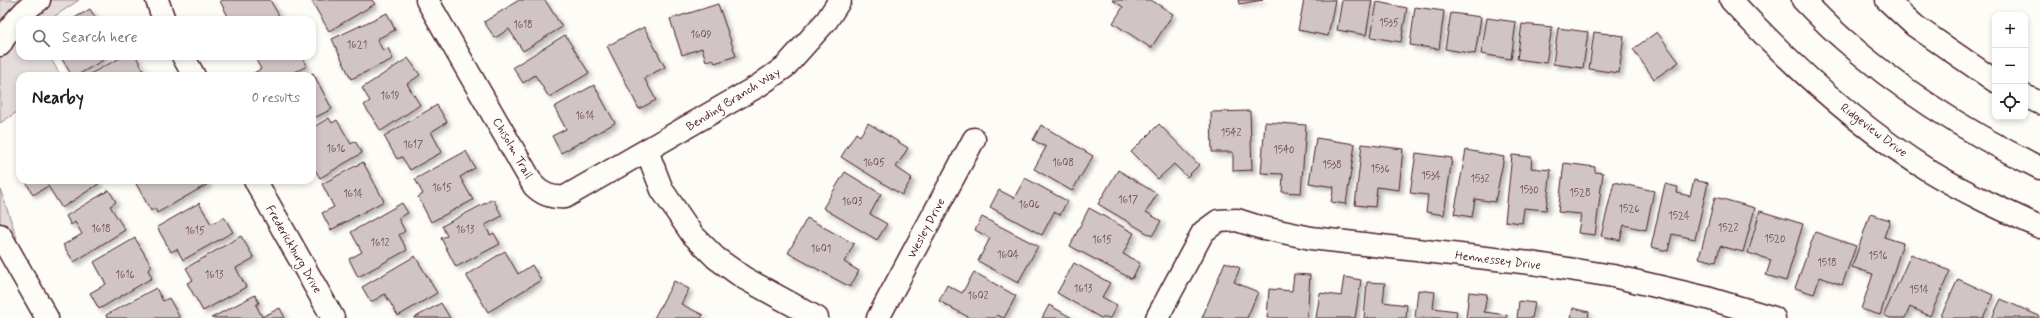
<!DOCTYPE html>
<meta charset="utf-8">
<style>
body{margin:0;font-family:Mynerve,sans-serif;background:#f2f2f2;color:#202124}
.controls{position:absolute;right:12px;top:12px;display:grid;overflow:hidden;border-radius:8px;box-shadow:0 2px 6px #0003}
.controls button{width:36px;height:36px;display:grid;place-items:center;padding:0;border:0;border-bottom:1px solid #e0e0e0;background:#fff;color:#202124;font:20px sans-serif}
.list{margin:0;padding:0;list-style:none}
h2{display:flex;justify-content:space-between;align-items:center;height:52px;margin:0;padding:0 16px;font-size:17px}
h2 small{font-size:13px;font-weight:400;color:#757577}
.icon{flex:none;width:22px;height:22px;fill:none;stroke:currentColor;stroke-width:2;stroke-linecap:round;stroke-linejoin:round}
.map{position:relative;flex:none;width:2040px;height:318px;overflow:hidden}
.search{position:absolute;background:#fff;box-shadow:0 2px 6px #0003;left:16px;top:16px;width:300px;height:44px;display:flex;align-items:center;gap:10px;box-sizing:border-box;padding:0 14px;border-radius:12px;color:#757577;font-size:15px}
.panel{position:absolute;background:#fff;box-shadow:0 2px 6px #0003;left:16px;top:72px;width:300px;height:112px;border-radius:12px}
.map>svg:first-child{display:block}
</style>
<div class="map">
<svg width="2040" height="318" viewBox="0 0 2040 318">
<defs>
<filter id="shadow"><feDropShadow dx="3.5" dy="3.5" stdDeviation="2" flood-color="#0004"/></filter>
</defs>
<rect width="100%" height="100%" fill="#fdfcf7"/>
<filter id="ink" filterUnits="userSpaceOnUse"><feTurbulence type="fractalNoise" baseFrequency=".025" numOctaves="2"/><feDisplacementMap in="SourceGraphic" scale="8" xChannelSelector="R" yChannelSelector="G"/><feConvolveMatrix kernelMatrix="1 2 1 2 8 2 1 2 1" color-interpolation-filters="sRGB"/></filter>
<g filter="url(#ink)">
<path fill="#e3dcda" stroke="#967e82" d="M0,0H79L49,20H20V56H49L61,76H20V110L0,123Z
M0,189L17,238L0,248Z"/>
<path fill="#d0c5c4" stroke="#4a1f2b" filter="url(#shadow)" d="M223,0H270L281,19L230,20L220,1Z
M311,0H372L375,4L329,31Z
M519,0H545L562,27L523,51L509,29L495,38L484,22Z
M1112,0H1151L1173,14L1151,48L1113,23L1123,7Z
M1238,0H1263L1239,4Z
M1304,0H1335L1328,36L1298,30Z
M1342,0H1372L1366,35L1337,30Z
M1377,2L1407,8L1401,42L1371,37Z
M718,4L736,56L715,63L713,59L706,61L702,48L682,55L670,19Z
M1415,7L1444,11L1439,49L1410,45Z
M90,9L97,20H71Z
M387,13L395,30L377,39L383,51L388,48L393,59L351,79L332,39Z
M1451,13L1481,17L1475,54L1445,49Z
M1487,18L1516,22L1511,59L1481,54Z
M1522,24L1552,27L1546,63L1517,59Z
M644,27L665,67L644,78L656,100L639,109L607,46Z
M1558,28L1588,32L1583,68L1553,64Z
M1594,32L1624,36L1619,73L1589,69Z
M1657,32L1679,62L1654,79L1633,49Z
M565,35L589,73L549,97L535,75L523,83L513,67Z
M60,56H110L76,76H72Z
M124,56H136L144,72L137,76H86Z
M254,56H302L307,66L287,76H248L261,69Z
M408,58L420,75L407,84L420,105L381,131L364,105L370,101L362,88Z
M313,73L332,109L312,119V76H307Z
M594,85L615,123L561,153L552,136L566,129L554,107Z
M437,105L447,122L431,132L442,152L410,170L402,157L397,159L384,136Z
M1250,111L1252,170L1233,171V152H1212L1211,112Z
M329,118L332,123L337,120L351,144L355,141L362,153L320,178L312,165V128Z
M1265,122L1306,125L1301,193L1282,192L1283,174L1261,173Z
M868,123L908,148L896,167L912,178L902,195L841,157L856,133L860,136Z
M1159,124L1199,165L1187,177L1174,164L1158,179L1131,152Z
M1041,125L1093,156L1072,191L1034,169L1046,147L1033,140Z
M1316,138L1355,144L1346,204L1331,202L1334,187L1309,183Z
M1362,144L1403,149L1399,190L1377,187L1375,207L1355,205Z
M1466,150L1504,157L1495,202L1475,199L1472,217L1454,214Z
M466,151L475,168L460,177L473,200L431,222L418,197L423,194L415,179Z
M1416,153L1452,158L1444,215L1426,212L1428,195L1410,193Z
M1512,155L1532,157L1531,168L1551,170L1546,210L1524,208L1522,223L1505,221Z
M363,162L384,201L331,230L322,213L334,207L322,184Z
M1564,163L1595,167V172L1603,173L1595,235L1578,233L1581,214L1558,212Z
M1118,170L1157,194L1146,212L1161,221L1152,236L1098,204Z
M845,172L881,194L870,214L887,224L877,240L823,208Z
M1025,178L1067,201L1060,215L1054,212L1042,235L990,207L999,190L1014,198Z
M25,180H98L100,183L62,208L48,186L33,195Z
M134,180H206L208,184L157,213L155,208L151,211Z
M1694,180L1708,183L1695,239L1672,234L1668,251L1651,247L1665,184L1678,187L1677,193L1690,196Z
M1614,182L1654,191L1646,230L1624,225L1620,240L1601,236Z
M109,190L116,202L110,206L125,230L74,262L63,245L82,234L75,222L71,225L66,216Z
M1715,197L1755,208L1743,252L1720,246L1716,262L1699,258Z
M493,199L502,216L485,225L490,235L494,233L500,244L456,267L441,238L447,236L442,226Z
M199,203L211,224L224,217L233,232L183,260L177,249L171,252L157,227Z
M402,203L408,213L398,218L405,231L399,235L407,250L358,277L349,259L362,252L351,232Z
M1089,208L1134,233L1123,254L1140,263L1132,279L1070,246Z
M1760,211L1803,224L1786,281L1766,275L1771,260L1748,253Z
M1870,214L1890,220L1884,237L1903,243L1880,315L1861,309L1873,274L1852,267Z
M982,217L1038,246L1018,283L978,261L990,238L975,230Z
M807,218L854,244L844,262L859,271L850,287L788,253Z
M1815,232L1856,246L1842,285L1820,277L1814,294L1795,288Z
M241,236L254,258L236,268L246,287L203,311L187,283L193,280L186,268Z
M135,238L152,267L148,270L152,278L99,309L90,293L106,284L94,262Z
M505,251L518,274L532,265L541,280L488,312L466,275Z
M1911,254L1950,271L1930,316L1910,307L1905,318H1890L1884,315Z
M415,256L437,293L398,316L385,294L371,302L362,287Z
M1225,262L1240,268L1234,282L1258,292L1247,318H1202Z
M1074,263L1110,283L1102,297L1117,305L1110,318H1101L1057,293Z
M974,272L1016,296L1004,318L997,315L995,318H970L939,301L947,285L962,293Z
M1294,274L1310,275L1307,318H1267L1269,289L1292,291Z
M1344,277L1361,280L1355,318H1316L1320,293L1341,296Z
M1958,279L1993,295L1983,318H1940Z
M674,281L689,289L681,304L703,315L701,318H654Z
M1367,282L1385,283L1383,302L1407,305L1406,318H1364Z
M156,288L163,301L169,298L180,318H107L106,315Z
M1418,290L1435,292L1433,308L1457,311L1456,318H1415Z
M1469,292L1487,294L1484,312L1507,315V318H1466Z
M255,295L259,303L256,305L262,317L280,308L285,318H211Z
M2001,299L2039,316L2038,318H1992Z
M1519,301L1535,303L1532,318H1517Z
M441,303L450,318H414Z
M1049,305L1072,318H1042Z
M1573,308L1589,312L1588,318H1571Z"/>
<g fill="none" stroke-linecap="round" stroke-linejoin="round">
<g stroke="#4a1f2b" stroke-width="25">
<path id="minor" d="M157,0L164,20
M427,0L534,186C543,195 552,198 565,197L758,86L785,67L827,20L840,0
M1887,0L1915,26L1995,81
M0,45C11,26 20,12 39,0
M183,56L194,76
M2025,96L2040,103
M647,151L662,190L692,234L716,258L744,278L817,318
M255,180L333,318
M0,235L47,318
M878,318L974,139
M1157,318L1203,232L1218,221L1237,220L1259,227L1311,238L1531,263L1613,276L1707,298L1774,318"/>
</g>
<g stroke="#4a1f2b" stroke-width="25">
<path id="major" d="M1731,0C1790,64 1857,126 1931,172C1966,193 2003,210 2040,227
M1803,0C1816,13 1828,26 1842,38C1901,91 1969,133 2040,168"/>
</g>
<use href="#minor" stroke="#fdfcf7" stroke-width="22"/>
<use href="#major" stroke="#fdfcf7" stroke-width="22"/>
</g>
</g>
<g text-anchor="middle" stroke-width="3.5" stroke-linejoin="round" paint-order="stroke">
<g font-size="10" fill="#6c4851">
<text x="1389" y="26">1535</text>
<text x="523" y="28">1618</text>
<text x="701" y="38">1609</text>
<text x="357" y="48">1621</text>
<text x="390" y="99">1619</text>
<text x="585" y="119">1614</text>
<text x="1231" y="136">1542</text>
<text x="413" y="148">1617</text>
<text x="336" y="152">1616</text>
<text x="1284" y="153">1540</text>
<text x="874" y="166">1605</text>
<text x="1063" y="166">1608</text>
<text x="1332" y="168">1538</text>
<text x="1380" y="172">1536</text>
<text x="1431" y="179">1534</text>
<text x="1480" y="182">1532</text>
<text x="442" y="191">1615</text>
<text x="1529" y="193">1530</text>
<text x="1580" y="196">1528</text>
<text x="353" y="197">1614</text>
<text x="1128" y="203">1617</text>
<text x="852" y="205">1603</text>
<text x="1029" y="208">1606</text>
<text x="1629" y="212">1526</text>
<text x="1679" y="219">1524</text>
<text x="1728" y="231">1522</text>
<text x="101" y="232">1618</text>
<text x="465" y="233">1613</text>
<text x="195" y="234">1615</text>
<text x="1775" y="242">1520</text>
<text x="1102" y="243">1615</text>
<text x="380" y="246">1612</text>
<text x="821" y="252">1601</text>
<text x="1008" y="258">1604</text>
<text x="1878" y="259">1516</text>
<text x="1827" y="266">1518</text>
<text x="125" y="278">1616</text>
<text x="214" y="278">1613</text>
<text x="1083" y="292">1613</text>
<text x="1919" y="293">1514</text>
<text x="978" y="299">1602</text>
</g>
<g font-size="12" fill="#4a1f2b" stroke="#fdfcf7">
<text transform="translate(733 99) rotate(-32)" y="4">Bending Branch Way</text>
<text transform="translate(1874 130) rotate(37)" y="4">Ridgeview Drive</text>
<text transform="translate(513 148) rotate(60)" y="4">Chisolm Trail</text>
<text transform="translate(926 228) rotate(-62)" y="4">Wesley Drive</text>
<text transform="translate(294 249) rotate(60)" y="4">Frederickburg Drive</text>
<text transform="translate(1498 260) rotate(7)" y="4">Hennessey Drive</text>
</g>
</g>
</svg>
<div class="controls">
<button>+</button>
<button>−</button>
<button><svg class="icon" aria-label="locate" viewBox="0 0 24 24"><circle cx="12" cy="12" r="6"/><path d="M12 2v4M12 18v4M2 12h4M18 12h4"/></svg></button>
</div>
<div class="search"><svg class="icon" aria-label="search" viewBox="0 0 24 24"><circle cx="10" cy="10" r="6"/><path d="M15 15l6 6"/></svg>Search here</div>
<section class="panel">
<h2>Nearby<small>0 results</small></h2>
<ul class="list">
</ul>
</section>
</div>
